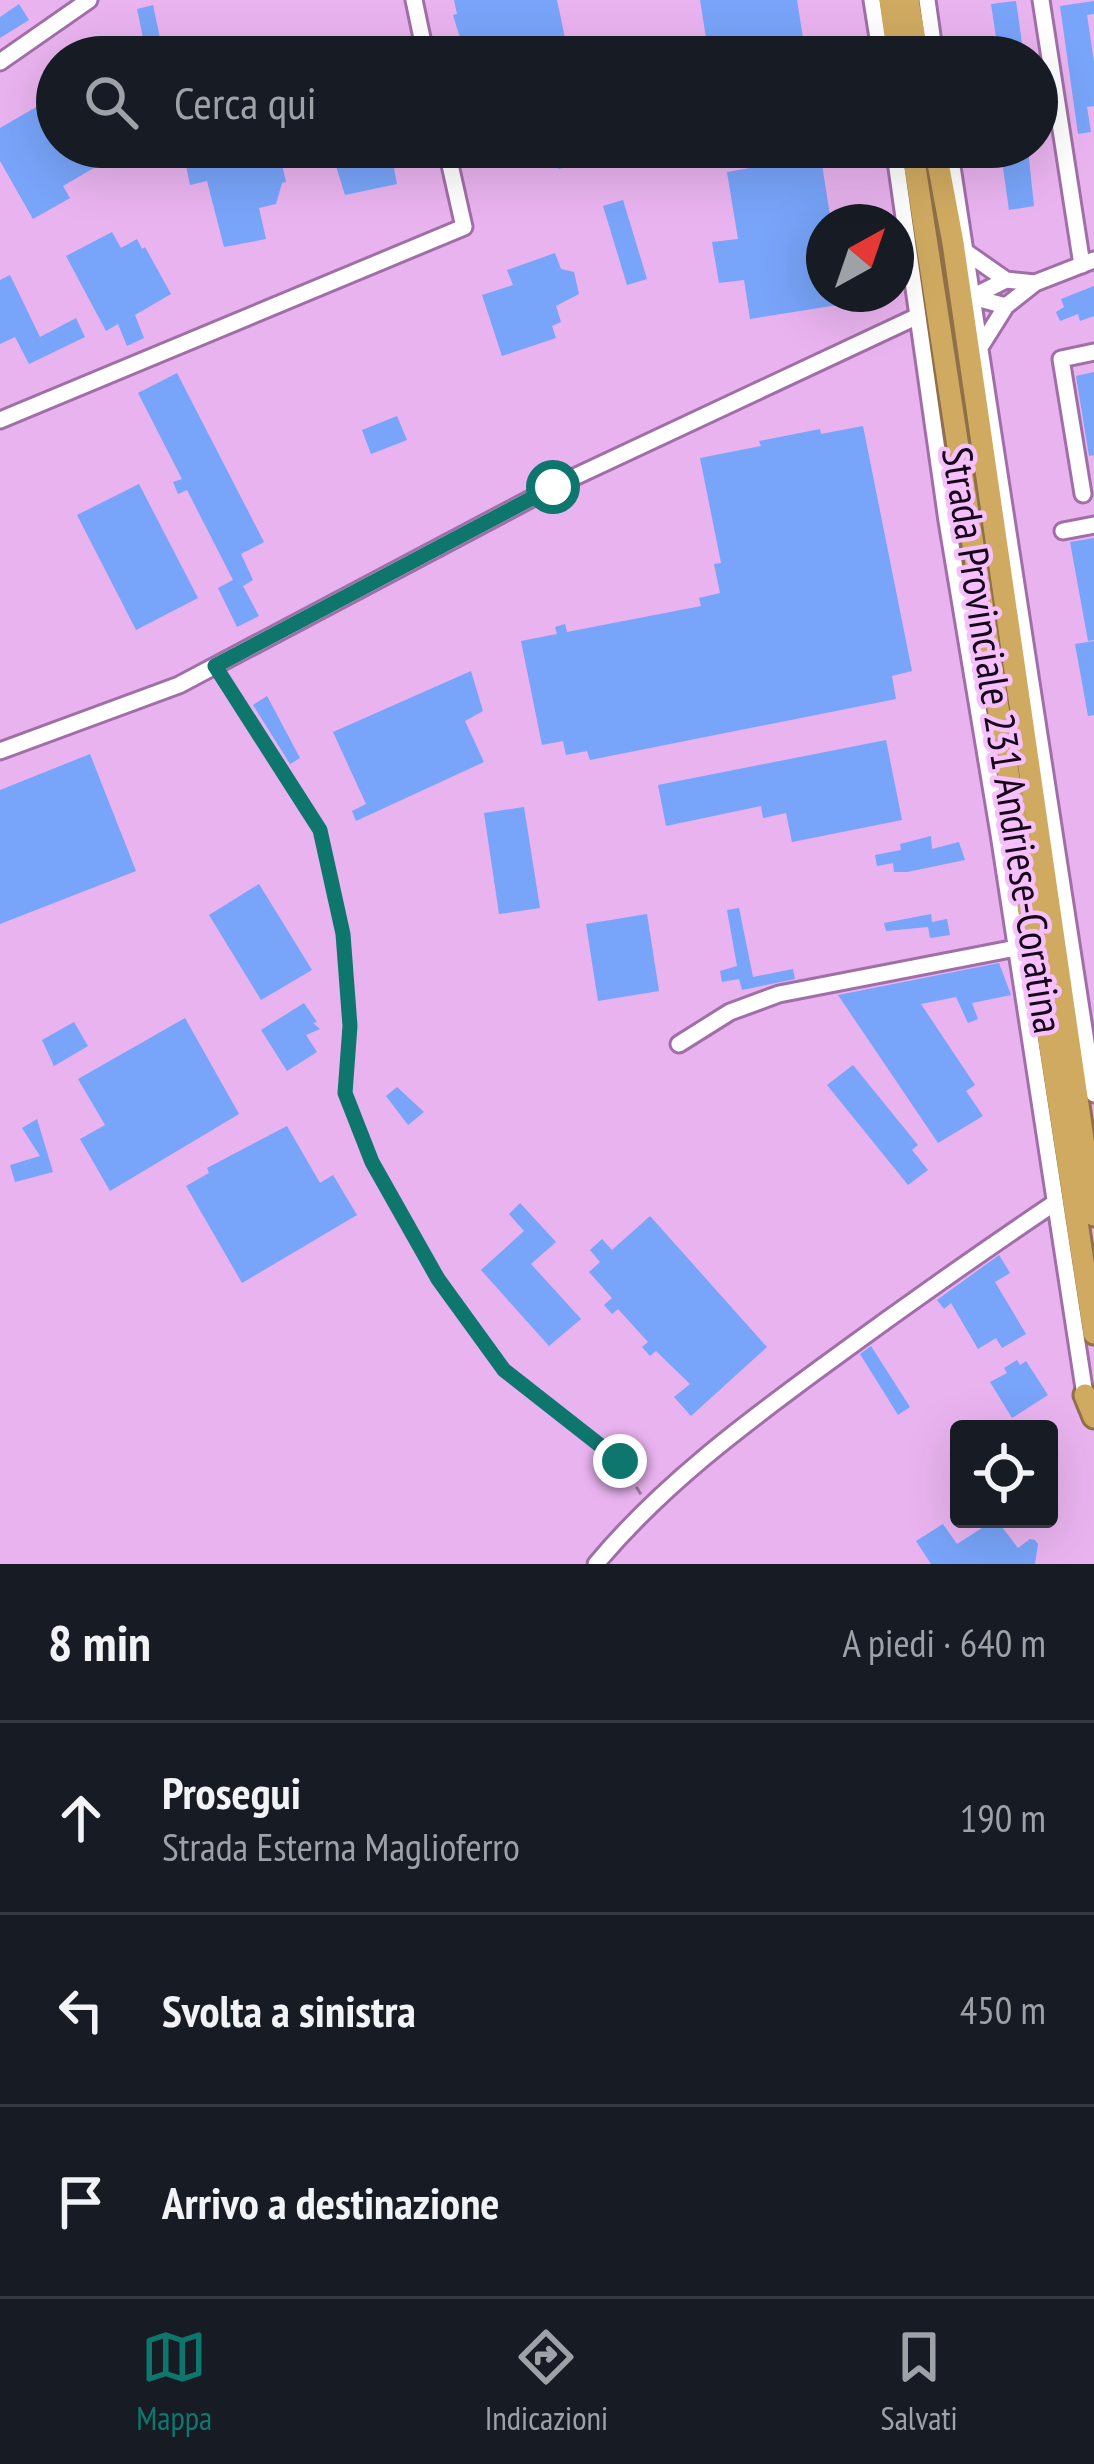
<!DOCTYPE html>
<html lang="it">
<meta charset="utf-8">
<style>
body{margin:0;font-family:"PT Sans Narrow",sans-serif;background:#20242c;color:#f1f3f6}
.controls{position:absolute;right:36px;bottom:36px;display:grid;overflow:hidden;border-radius:12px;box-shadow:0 12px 48px #0002}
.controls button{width:108px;height:108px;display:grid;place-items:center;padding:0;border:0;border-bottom:3px solid #363941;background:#171b24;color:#f1f3f6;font:60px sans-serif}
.compass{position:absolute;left:806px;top:204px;width:108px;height:108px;border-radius:50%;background:#171b24;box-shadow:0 12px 48px #0002;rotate:40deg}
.stop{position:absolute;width:36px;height:36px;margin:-27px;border:9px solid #0f766e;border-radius:50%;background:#fff}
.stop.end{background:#0f766e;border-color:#fff;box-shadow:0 3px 12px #0008}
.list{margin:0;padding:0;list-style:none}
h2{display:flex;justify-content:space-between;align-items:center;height:156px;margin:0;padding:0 48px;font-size:51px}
h2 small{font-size:39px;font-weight:400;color:#9ea1a6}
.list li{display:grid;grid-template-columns:78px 1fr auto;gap:36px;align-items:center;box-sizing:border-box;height:192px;padding:0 48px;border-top:3px solid #363941}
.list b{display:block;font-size:45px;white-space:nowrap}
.list p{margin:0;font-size:39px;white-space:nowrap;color:#9ea1a6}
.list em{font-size:39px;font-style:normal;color:#9ea1a6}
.icon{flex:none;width:66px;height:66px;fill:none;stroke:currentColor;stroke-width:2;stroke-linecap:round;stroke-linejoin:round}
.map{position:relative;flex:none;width:1094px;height:1564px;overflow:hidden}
.search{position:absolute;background:#171b24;box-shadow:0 12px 48px #0002;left:36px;right:36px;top:36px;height:132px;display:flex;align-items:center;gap:30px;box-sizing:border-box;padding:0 42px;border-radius:66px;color:#9ea1a6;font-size:45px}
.sheet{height:732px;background:#171b24}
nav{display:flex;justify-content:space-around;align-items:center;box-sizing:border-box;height:168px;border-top:3px solid #363941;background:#171b24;font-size:33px;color:#9ea1a6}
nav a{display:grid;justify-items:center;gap:6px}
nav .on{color:#0f766e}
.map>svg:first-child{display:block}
</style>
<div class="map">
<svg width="1094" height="1564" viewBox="0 0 1094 1564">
<rect width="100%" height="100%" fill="#e9b3ef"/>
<path fill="#78a4f9" d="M454,0H557L569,57H466L453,15L457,14Z
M700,0H797L806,57H709Z
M1016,1L1024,57H999L991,4Z
M1094,1V14L1087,15L1094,62V106L1087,107L1091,132L1078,134L1060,6Z
M19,4L29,20L0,38V17Z
M153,5L164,57H147L137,9Z
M57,95V147H130L63,186L70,198L33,219L0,161V128Z
M182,147H278L286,182L282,183L276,204L259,208L266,239L224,247L207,181L190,185Z
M330,147H390L397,184L345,195Z
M554,147H588L591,162L558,169Z
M1000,147L1028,149L1034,206L1009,210Z
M814,153L815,158H821L831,222H824V294H842L844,304L750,319L744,280L719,283L712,242L738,239L727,172L750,168L749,160L759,159L761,166L804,160L803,154Z
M623,200L647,279L627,285L603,206Z
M112,232L121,248L137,239L142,249L145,247L171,294L135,315L144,338L127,346L118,324L106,331L66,256Z
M555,253L561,269L574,272L579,294L556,306L561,322L552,326L556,338L502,356L482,295L513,285L507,270Z
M10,275L40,337L76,318L85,337L29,364L15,337L0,344V280Z
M1094,286V316L1080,321L1078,314L1060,321L1056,312L1064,307L1061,299Z
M1094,372V455L1089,456L1076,376Z
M177,373L264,542L241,554L253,580L243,586L259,616L237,627L218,588L233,580L187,490L178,494L173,482L182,479L138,393Z
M397,416L407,440L371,454L362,430Z
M863,426L912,671L892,676L896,699L590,760L587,751L566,755L563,741L542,745L521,641L557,634L555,627L565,624L567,632L701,606L699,598L720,593L714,564L721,563L700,458L761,446L759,441L820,429L821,434Z
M139,484L198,598L136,630L77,515Z
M1094,538V640L1088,641L1070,542Z
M1094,641V715L1088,716L1075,644Z
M471,671L483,711L465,721L484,762L356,821L352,811L366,804L333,732Z
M267,696L300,758L290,764L253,705Z
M886,740L902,820L792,842L786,813L763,818L761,806L666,826L658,785Z
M90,754L136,871L0,924V790Z
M524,807L540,908L499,914L484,813Z
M931,836L932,849L959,842L965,860L907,872H894L893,863L877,866L875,855L901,850L900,844Z
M259,884L312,970L261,1000L209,915Z
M739,908L753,977L793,969L795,979L742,990L739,979L722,982L720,971L737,966L727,910Z
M647,914L659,991L598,1001L586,924Z
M931,914L932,922L947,919L950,935L930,938L928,927L886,931L884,923Z
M999,963L1011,995L972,1003L978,1019L968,1023L956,997L921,1004L975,1085L966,1091L983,1116L938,1143L838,995Z
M304,1003L317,1022L313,1023L320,1029L306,1035L317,1052L287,1071L261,1030Z
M185,1018L239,1114L110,1191L80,1139L105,1125L78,1079Z
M74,1022L88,1046L54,1066L42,1040Z
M853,1065L918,1145L912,1150L928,1170L908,1185L827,1085Z
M397,1087L424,1112L408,1125L386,1096Z
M37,1119L53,1172L15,1182L10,1165L40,1156L22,1128Z
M287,1126L320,1183L333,1175L357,1215L242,1283L186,1186L209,1173L207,1168Z
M520,1203L556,1242L531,1264L581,1319L549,1346L481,1270L524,1231L509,1214Z
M650,1216L767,1347L691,1416L674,1397L690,1384L656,1351L650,1356L642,1347L648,1342L618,1309L612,1314L604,1305L612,1298L589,1272L600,1262L590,1250L602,1239L612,1250Z
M999,1255L1010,1273L995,1282L1026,1334L1002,1348L996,1338L978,1349L951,1303L944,1309L937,1300Z
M871,1346L910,1407L898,1415L860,1354Z
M1017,1360L1020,1365L1026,1361L1048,1395L1012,1418L990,1382L1007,1373L1004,1368Z
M996,1519L1018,1548L1030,1539L1035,1540L1038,1544L1035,1564H931L916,1541L943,1524L957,1544Z"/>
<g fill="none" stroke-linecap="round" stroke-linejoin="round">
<g stroke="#a16fa7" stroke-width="21">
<path id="minor" d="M414,0L426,57
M872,0L881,57
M927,0L935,57
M1041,0L1082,265
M0,62L89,0
M894,147L947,521L999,834L1085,1395
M949,147L1094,1094
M966,252L1006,280
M972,297L1006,306L1035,283L1094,260
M972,297L1006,280L1035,283
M979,349L1006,306
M0,420L464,227L446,147
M1083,494L1061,359L1094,352
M1063,531L1094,525
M0,751L179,685L553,487L918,316
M679,1044L730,1012L779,994L1016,948
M596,1564C661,1486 744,1424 826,1364C901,1309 976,1256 1053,1204"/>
</g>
<g stroke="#8f7048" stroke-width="27">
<path id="highway" d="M890,0L898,57
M908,0L918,57
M912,147L1094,1333
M935,147L953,243L1094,1215
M1085,1395L1094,1417"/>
</g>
<path stroke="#a47aa9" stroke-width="3" stroke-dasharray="9 6" stroke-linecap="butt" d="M223,678L320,830L343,933L350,1026L345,1093L372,1162L438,1279L504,1370L620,1461L642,1496"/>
<use href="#minor" stroke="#fff" stroke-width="15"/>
<use href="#highway" stroke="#d0aa61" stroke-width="21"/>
</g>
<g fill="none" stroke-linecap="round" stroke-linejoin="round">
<path stroke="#0f766e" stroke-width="15" d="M553,487L215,666L320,830L343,934L350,1026L345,1093L372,1162L438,1279L504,1370L620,1461"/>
</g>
<g text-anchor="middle" stroke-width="9" stroke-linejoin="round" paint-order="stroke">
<g font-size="42" fill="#17051a" stroke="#f6c0fd">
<text transform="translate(1003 740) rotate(81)" y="15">Strada Provinciale 231 Andriese-Coratina</text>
</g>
</g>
</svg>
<div class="controls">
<button><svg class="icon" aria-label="locate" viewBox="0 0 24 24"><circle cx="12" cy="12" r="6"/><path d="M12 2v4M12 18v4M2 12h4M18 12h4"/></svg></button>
</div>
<svg class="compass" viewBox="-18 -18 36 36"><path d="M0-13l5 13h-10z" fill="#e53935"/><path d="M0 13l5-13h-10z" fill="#9ea1a6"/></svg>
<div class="stop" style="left:553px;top:487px"></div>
<div class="stop end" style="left:620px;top:1461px"></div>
<div class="search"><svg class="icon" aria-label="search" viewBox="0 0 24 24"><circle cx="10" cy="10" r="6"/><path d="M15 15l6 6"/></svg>Cerca qui</div>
</div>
<section class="sheet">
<h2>8 min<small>A piedi · 640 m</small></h2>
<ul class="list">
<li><svg class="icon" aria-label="ahead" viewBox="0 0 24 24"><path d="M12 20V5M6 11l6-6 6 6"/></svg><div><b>Prosegui</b><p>Strada Esterna Maglioferro</p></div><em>190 m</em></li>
<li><svg class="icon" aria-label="left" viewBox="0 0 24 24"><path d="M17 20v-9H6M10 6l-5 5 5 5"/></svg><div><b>Svolta a sinistra</b></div><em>450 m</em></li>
<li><svg class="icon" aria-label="arrive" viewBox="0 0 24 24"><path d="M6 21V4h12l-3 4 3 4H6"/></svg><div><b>Arrivo a destinazione</b></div></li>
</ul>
</section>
<nav>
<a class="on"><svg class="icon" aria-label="map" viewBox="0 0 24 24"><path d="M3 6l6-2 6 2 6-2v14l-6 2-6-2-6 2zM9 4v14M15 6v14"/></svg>Mappa</a>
<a><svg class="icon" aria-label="directions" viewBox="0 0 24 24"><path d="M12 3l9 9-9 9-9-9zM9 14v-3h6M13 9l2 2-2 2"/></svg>Indicazioni</a>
<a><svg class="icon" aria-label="saved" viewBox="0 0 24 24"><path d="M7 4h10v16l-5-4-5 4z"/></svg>Salvati</a>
</nav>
